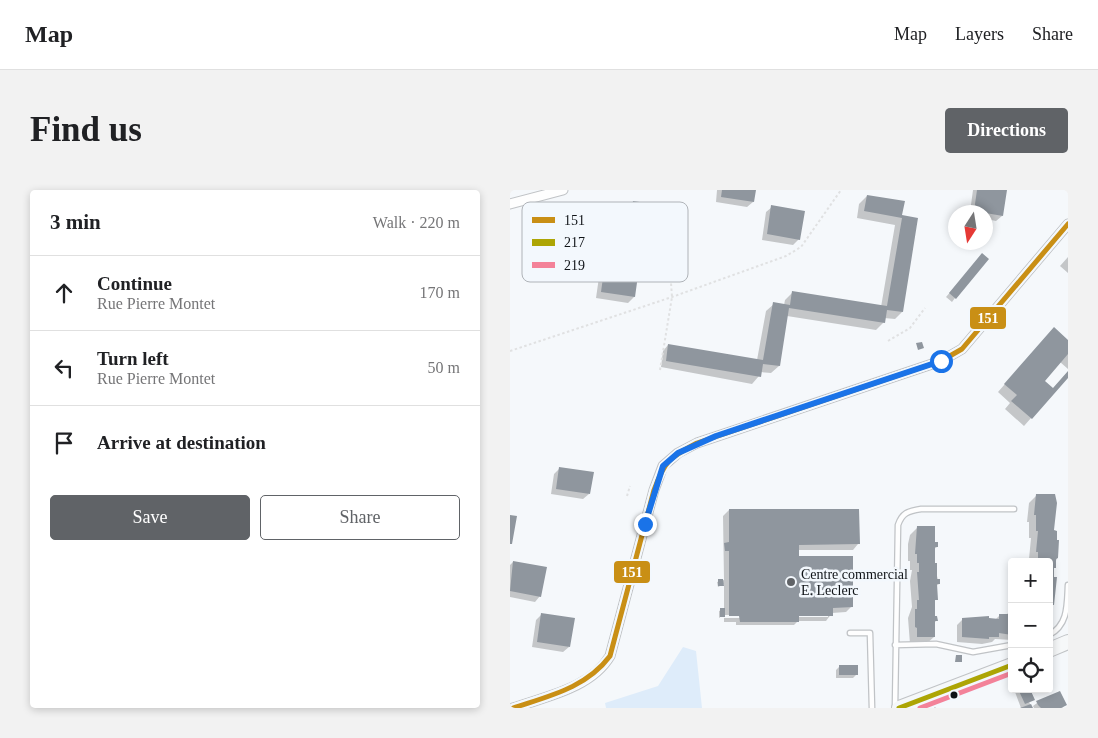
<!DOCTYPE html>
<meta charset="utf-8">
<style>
body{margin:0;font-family:"Times New Roman",serif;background:#f2f2f2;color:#202124}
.controls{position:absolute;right:15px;bottom:15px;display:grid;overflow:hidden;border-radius:5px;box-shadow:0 2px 8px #0003}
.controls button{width:45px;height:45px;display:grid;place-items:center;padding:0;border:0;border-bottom:1px solid #e0e0e0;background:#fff;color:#202124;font:25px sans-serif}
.compass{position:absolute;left:438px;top:15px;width:45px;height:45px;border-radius:50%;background:#fff;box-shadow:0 2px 8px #0003;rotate:192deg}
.stop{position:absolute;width:15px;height:15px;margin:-11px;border:4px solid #1a73e8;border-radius:50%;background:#fff}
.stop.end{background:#1a73e8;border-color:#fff;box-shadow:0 1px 5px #0008}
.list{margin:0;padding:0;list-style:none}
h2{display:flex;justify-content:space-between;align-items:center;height:65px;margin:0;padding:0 20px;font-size:21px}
h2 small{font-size:16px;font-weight:400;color:#757577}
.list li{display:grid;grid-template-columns:32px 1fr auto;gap:15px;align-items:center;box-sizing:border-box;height:75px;padding:0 20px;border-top:1px solid #e0e0e0}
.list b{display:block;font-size:19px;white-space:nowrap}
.list p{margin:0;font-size:16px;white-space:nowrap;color:#757577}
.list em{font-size:16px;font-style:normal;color:#757577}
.actions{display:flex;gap:10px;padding:15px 20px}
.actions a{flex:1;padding:11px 0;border:1px solid #606367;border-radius:5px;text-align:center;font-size:18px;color:#606367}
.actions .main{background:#606367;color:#fff}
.icon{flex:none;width:28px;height:28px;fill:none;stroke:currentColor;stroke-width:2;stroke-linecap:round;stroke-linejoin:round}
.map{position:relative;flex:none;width:558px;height:518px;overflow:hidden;border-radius:5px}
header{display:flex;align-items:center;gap:30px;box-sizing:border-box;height:70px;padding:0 25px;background:#fff;border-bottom:1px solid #e0e0e0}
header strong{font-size:24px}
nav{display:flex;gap:28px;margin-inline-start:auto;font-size:18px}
.intro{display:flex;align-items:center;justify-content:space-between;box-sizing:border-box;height:120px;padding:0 30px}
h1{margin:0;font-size:35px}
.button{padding:12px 22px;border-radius:5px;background:#606367;color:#fff;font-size:18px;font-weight:700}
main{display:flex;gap:30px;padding:0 30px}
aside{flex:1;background:#fff;border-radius:5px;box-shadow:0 2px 8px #0003}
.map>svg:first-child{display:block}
</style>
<header>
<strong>Map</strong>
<nav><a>Map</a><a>Layers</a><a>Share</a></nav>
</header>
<div class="intro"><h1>Find us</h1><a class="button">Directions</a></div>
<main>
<aside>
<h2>3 min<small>Walk · 220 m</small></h2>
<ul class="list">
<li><svg class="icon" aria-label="ahead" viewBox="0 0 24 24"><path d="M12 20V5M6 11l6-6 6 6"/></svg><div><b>Continue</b><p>Rue Pierre Montet</p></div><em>170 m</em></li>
<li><svg class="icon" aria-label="left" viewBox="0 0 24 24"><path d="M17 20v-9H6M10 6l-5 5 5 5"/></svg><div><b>Turn left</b><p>Rue Pierre Montet</p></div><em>50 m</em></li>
<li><svg class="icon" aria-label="arrive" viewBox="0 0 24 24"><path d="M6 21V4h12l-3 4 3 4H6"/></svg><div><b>Arrive at destination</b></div></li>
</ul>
<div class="actions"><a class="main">Save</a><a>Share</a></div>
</aside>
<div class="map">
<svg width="558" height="518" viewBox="0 0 558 518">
<rect width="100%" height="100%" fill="#f5f8fb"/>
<path fill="#deecfa" d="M173,457L186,461L192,518H96L95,513L148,496Z"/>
<path fill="#0003" fill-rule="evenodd" d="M207,0H245L243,12L237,17L206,12Z
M463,0H496L492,26L486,31L476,29V22H460Z
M357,6L391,26L407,29L392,122L385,129L374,128V132L366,140L277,126L269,176L261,183L250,182L249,186L242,194L151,177L153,161L158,155L247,170L256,121L264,114L274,115L275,110L282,103L371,117L385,35L347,28L349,14Z
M124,12L151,45L145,50L113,45L118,18Z
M262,17L289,49L283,55L252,50L256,22Z
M558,67V83L550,76Z
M469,69L445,108L442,112L436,107Z
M96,74L128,79L124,107L118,113L86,108L90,80Z
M536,147L558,151V179L550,172L533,191L542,200L558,182V186L514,236L495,219L500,213L488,202Z
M50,278L79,304L73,309L41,304L44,284Z
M527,305L543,342L547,368L543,379V414L539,418V372H521L519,369L521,348H519V332H517L519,313Z
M219,320L348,354L343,360H288V368L341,417L336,422L322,423L316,431H288L284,435H226V432H214V428H242V425H213L209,428V421L214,419V394L208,397L207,392L214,390L213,326ZM318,424V427H288V425Z
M408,337L427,357L424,359V374L429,394L426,396L424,427L426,431L424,433V447L416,454H400L398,428L402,417L400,391L402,380H400V371H398V354L400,345Z
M3,372L30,406L25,412L0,407V375Z
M498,423H502V450L485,449L482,452L472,454L447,452V435L452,430H485L489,426H496Z
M32,424L59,457L53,462L22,457L26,430Z
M329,477L347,484L343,488H326V480Z
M508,499H519L523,510L519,511L521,518H511L505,502Z
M527,513L555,515L552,518H524L523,516Z"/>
<path fill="#8f969e" d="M212,0H246L244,12L211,7Z
M467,0H497L493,26L464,21Z
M357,5L395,11L392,25L408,28L393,122L377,120L375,133L279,118L270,176L253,174L251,187L156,171L158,154L253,170L263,112L280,115L282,101L377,116L392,28L354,21Z
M123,11L157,16L152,45L118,40Z
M261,15L295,21L290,50L257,44Z
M472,63L479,69L446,109L439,103Z
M95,73L129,78L125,107L91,102Z
M544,137L558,150V164L535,191L543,198L558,181V188L522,229L501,211L507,205L494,194Z
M412,152L414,158L408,160L406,153Z
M49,277L84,282L80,304L46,299Z
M526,304H545L547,313L544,340L547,341V350H549L548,368L546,369V378H544V387H547L544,415H539V372H528V362H526L528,341H526V325H524Z
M219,319H349L350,354L289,355V366H343V417L323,418V426H289V432H230L229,426H219V361H215L214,353L219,352Z
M0,325L7,326L2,354H0Z
M407,336H425V352H428V357H425V373H427V389H430V394H427L428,410H425V426H427L428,431H425V447H407V438L405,437V419H407V410H409L407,382H409V373H407V364H405Z
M3,371L37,377L31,407L0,401Z
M208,389H213L214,396H208Z
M210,418H215V427H210Z
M498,422H502V445L489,443V447H479V449L452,447V428L479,426V428L489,429V424H498Z
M31,423L65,428L60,457L27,452Z
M446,465H452V472H445Z
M329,475H348V485H329Z
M508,499H520L525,510L515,514Z
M550,501L557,515L551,518H531L528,515L526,511Z
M521,514L523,518H510Z"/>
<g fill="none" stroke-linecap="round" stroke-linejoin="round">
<g stroke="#c0c3c6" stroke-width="7">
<path id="lane" d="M340,443H360L362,518
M539,445C558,435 557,416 558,395
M385,455L426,454L463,462L502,455
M417,509L422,518
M385,517L388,335C392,323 398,321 411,319H504"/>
</g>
<g stroke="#c0c3c6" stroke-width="11">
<path id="street" d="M0,14L53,0
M3,518C37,506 81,498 100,466L144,300L153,276L168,263L187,253L431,171L452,159L558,34"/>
</g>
<g stroke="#c0c3c6" stroke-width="16">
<path id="secondary" d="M539,460L558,452
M389,518L502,475"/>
</g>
<path stroke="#e0e1e2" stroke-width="2" stroke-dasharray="2.5 2.5" stroke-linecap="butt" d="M378,151L400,138L415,118
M0,161L162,107L276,66L291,57L331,0
M150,180L162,107L160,79L154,77
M117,306L120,296"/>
<use href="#lane" stroke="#fefefe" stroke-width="4.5"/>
<use href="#street" stroke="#fefefe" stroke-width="9"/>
<use href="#secondary" stroke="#f6f8f9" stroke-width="14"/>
<g stroke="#f3f8fd" stroke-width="9">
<path id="bus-1" d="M3,518C39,506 76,498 100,466L144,300C155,270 159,268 187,253L431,171L452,159L558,34"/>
</g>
<g stroke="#f3f8fd" stroke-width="9">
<path id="bus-2" d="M389,518L502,475"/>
</g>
<g stroke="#f3f8fd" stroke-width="9">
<path id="bus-3" d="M410,518L502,483"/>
</g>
<use href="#bus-1" stroke="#c98f15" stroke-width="5"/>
<use href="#bus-2" stroke="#ada505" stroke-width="5"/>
<use href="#bus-3" stroke="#f38299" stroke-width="5"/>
</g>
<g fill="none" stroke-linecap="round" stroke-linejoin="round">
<path stroke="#1a73e8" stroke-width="6" d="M135,334L153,276L168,263L206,246L431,171"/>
</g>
<circle fill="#606367" stroke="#f3f8fd" stroke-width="2" cx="281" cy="392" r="5"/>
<circle fill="#0f1317" stroke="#f3f8fd" stroke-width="2" cx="444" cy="505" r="4.5"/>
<g text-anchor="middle" stroke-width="5" stroke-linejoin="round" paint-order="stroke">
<g font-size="14" fill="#0f1317" stroke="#f3f8fd" text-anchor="start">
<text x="291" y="389">Centre commercial<tspan x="291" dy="16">E. Leclerc</tspan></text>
</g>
</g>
<rect x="12" y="12" width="166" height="80" rx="8" fill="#f3f8fd" stroke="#afb3b8" stroke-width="1"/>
<rect x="22" y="27" width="23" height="6" fill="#c98f15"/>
<rect x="22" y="49" width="23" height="7" fill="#ada505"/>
<rect x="22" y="72" width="23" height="6" fill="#f38299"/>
<g font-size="14" fill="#0f1317">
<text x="54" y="35">151</text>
<text x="54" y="57">217</text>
<text x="54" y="80">219</text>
</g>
<g stroke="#f3f8fd" stroke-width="2">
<rect x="459" y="116" width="38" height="24" rx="5" fill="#c98f15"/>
<rect x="103" y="370" width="38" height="24" rx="5" fill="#c98f15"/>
</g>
<g font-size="14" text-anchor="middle" font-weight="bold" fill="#fff">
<text x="478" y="133">151</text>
<text x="122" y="387">151</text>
</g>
</svg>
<div class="controls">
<button>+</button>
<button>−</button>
<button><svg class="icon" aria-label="locate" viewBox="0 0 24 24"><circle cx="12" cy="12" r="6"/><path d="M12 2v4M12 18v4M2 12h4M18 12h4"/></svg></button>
</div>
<svg class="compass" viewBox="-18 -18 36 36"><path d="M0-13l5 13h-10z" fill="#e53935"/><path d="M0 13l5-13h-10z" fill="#757577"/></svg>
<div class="stop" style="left:431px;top:171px"></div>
<div class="stop end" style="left:135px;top:334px"></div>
</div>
</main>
